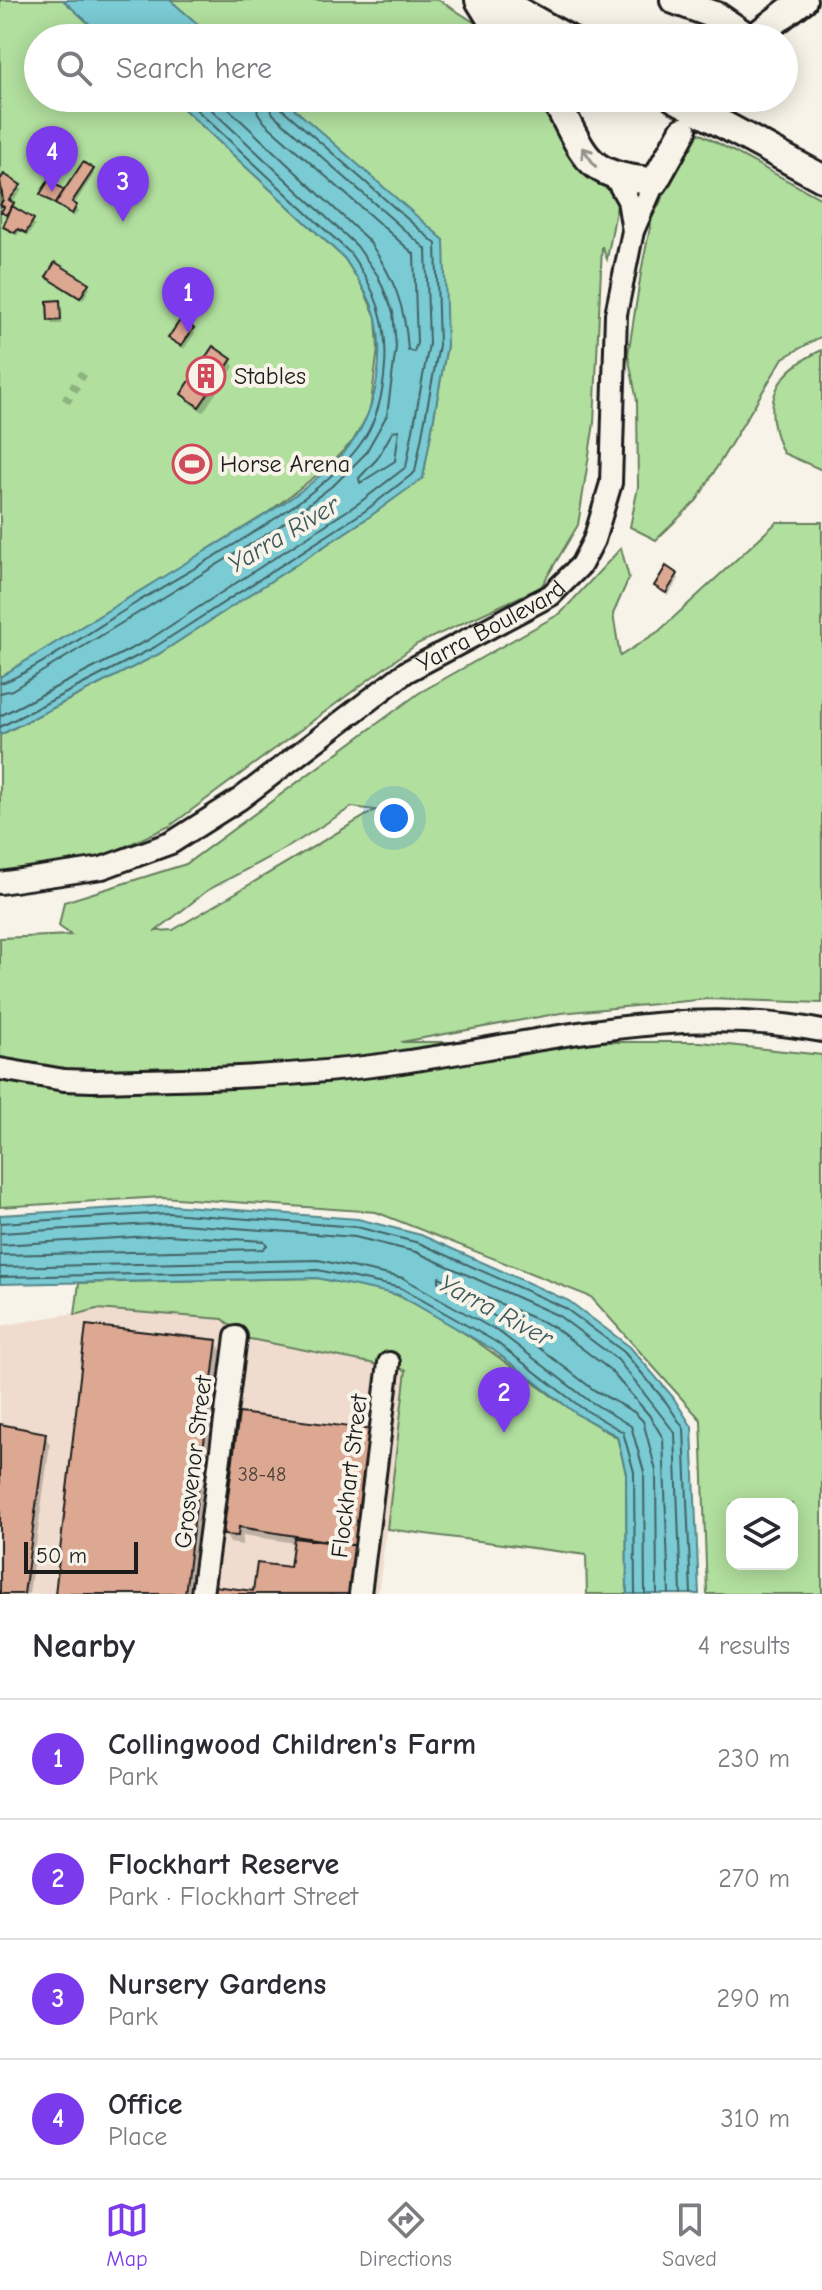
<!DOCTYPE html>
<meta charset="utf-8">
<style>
body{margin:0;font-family:"Comic Neue",sans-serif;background:#f7f7f7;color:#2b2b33}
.controls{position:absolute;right:24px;bottom:24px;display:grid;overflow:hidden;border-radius:16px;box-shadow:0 4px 20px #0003}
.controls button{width:72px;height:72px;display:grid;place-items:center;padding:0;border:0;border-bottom:2px solid #e1e1e2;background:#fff;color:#2b2b33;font:40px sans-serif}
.scale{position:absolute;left:24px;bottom:20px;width:114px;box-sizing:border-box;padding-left:8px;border:4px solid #1c1c1c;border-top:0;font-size:22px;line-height:28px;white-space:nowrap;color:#1c1c1c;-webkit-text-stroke:6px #f7f3e8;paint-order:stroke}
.you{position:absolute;left:394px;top:818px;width:28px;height:28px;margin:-20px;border:6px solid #fff;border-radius:50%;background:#1a73e8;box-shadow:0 0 0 12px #1a73e833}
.badge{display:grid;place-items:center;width:52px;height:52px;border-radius:50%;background:#7c3aed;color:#fff;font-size:26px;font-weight:700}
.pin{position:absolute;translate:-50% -66px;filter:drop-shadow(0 2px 4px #0008)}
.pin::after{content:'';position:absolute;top:42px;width:28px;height:24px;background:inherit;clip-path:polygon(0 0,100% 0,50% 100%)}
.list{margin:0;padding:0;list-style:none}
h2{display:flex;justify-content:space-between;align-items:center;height:104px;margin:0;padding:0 32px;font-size:34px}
h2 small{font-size:26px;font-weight:400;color:#7c7c81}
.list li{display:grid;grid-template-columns:52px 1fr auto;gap:24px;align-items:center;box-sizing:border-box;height:120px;padding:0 32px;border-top:2px solid #e1e1e2}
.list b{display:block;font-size:30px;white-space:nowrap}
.list p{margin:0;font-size:26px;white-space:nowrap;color:#7c7c81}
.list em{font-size:26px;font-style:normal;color:#7c7c81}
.icon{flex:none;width:44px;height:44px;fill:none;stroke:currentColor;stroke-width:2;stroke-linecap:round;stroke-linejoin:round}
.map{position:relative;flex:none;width:822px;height:1594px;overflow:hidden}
.search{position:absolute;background:#fff;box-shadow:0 4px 20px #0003;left:24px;right:24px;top:24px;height:88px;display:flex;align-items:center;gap:20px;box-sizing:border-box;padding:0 28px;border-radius:44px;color:#7c7c81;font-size:30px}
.sheet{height:584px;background:#fff}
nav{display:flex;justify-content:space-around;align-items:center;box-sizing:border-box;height:112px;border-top:2px solid #e1e1e2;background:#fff;font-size:22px;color:#7c7c81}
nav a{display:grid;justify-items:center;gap:4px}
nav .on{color:#7c3aed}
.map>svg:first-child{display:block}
</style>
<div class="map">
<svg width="822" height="1594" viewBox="0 0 822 1594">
<rect width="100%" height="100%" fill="#f7f3e8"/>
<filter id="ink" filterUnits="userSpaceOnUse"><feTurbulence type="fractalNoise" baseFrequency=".0125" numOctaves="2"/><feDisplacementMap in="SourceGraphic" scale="16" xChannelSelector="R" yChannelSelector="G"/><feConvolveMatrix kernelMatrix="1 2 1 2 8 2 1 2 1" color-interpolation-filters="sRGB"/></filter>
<g filter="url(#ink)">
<path fill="#efdcce" d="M97,1309L223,1319L245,1338L407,1371L378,1594H0V1326Z"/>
<path fill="#b1df9e" stroke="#667e5d" stroke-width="2" fill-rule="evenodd" d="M0,0H63L105,38H38V98H172L345,259L362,286L376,317L378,349L370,411L353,441L325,469L266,514L0,677Z
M170,0H439L499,38H213Z
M282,98H536L575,156L609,185L618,200L607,259L602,246L594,423L578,525L541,587L417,644L170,826L91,862L0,872V735L159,654L369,517L423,477L447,345Z
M697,132L822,199V336L783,358L697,500L656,540L630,527L638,487L637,401L628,355L642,267L652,218Z
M822,350V470L783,453C760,403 774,372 822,350Z
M777,522H822V1003L708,999L561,1013L401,1042H700L822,1055V1594H707L701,1420L591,1297L376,1212L162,1197L0,1207V938L71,935L59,926L64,902L186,864L419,693L561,613L621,548L629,578L613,614L620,656L659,631ZM352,807L375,810L173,930L156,931L208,890L290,846ZM732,1504H792V1564H732Z
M317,1278C344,1284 377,1286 401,1297C480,1333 541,1397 617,1437L626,1473L627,1594H587L586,1555L387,1529L406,1370L245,1338L223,1319L97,1309L75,1315L79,1283Z"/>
<path fill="#7acbd3" stroke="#54858a" stroke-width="2" d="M63,0H170L214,38H105Z
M172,98H282L444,240L447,345L423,478L369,517L159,654L0,735V677C67,635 135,594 202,553C251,523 320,487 353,441C377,408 384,358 376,318C371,297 356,277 345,259Z
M169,1205L358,1219L421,1235L569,1301L630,1347L673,1397L692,1427L699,1594H627L626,1473L617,1436L578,1415L492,1349L399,1295L317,1278L0,1284V1215Z"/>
<path fill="#0003" d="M92,170L94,174L74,205L78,211L74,217L43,194L50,183L65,192Z
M4,177L22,190L12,203L35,225L28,236L20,231L17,236L6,227L10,219L3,212L5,202L0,199V184Z
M48,277L88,284L90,288L83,300Z
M59,302L62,324H52L50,320Z
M193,329L195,333L184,349L171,338Z
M230,360L234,367L203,412L187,401L183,394Z
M79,371L87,376L84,381L76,375Z
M72,382L80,388L77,393L69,387Z
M65,394L73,399L70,404L62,399Z
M677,575L679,579L668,596L658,590L656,586Z
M216,1342L221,1351L190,1594H57Z
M0,1426L44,1435L50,1444L29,1594H0Z
M378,1441L357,1594H216L255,1593L292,1569L295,1543L243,1535L242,1545L230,1543L225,1534Z"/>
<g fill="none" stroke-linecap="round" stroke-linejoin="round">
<path stroke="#426265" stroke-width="2" d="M217,98L369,241C394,279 405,304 408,350L414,352L417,343L414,254L265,123L258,113L255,98
M399,430L395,461L360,483L359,478L377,459L393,431Z
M0,683C19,681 113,617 136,603C199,564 316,504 359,446C377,422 383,395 385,366C388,322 376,289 350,253L184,98
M0,693L12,690L277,528L336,483L365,454L387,415L396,347L393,312L378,276L357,246L199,98
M0,716L150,639L359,503L406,467L429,344L426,249L273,114L267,98
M0,727L155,647L365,511L415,472L439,345L436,244L280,107L278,98
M0,1223L169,1213L357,1227L419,1243L565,1308L624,1352L666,1402L684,1429L691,1594
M0,1233L169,1223L355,1237L416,1252L559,1316L618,1360L675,1433L681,1594
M0,1245L168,1235L264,1241L267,1245L263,1249L0,1255
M0,1267L318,1260L403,1278L502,1334L588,1400L631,1426L644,1472L645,1594
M0,1277L318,1270L401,1288L496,1342L582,1408L623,1432L634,1472L635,1594
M657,1594L656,1471L643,1421L634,1412L594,1390L508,1324L439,1284V1277L554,1327L609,1369L649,1415L663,1438L669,1594"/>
</g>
<path fill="#dda891" stroke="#1c1c1c" stroke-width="2" d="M83,162L94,169L72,202L77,205L72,214L55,204Z
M4,174L21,185L9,200L14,203L6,215L1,212L4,207L0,205L3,200L0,180Z
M49,180L64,190L55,204L40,194Z
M12,206L34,219L26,233L18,229L15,233L3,227Z
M55,262L89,283L80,298L46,277Z
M60,300L61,320L48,321L47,301Z
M181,319L194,328L181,346L168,338Z
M213,346L232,359L199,407L181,394Z
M666,566L678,574L666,593L654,586Z
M86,1325L217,1340L185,1594H55Z
M239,1413L374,1430L359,1546L239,1527L238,1536L223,1535Z
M0,1424L46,1433L24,1594H0Z
M294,1538L359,1546L353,1594H214L215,1586L253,1591L257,1563L290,1567Z"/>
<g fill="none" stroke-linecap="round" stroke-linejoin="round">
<g stroke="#1c1c1c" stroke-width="26">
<g id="minor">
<path d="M615,177L628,200L633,231"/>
<path id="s1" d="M0,883L102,868L171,843L240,799L406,672L551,595L581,565L594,540L611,483L616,314L633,231L655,181"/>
<path d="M0,1069L64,1080L93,1081C196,1079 300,1077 402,1062C542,1042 680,1003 822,1031"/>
<path d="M202,1594L236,1337"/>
<path d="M360,1594L389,1363"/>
</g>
</g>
<g stroke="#1c1c1c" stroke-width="32">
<path id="major" d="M479,0L492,21L513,38
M499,0L567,38
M674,0L717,16L749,38
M753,38L803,0
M554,98C586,155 583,177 655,181L683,131
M674,98L822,178"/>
</g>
<use href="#minor" stroke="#f7f3e8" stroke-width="20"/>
<use href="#major" stroke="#f7f3e8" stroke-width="26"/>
</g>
<defs><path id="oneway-shaft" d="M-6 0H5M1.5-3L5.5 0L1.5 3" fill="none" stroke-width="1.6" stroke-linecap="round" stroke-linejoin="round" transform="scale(2)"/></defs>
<use stroke="#94928c" href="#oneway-shaft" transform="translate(589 157) rotate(-125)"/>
</g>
<defs>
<g id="building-ring" transform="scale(2)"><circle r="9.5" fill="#f7f3e8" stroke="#d1495b" stroke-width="1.5"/><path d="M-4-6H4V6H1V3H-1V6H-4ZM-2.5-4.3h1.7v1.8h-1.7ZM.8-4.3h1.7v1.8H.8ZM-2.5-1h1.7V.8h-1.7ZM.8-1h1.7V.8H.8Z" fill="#d1495b"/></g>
<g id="stadium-ring" transform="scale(2)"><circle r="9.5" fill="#f7f3e8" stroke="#d1495b" stroke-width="1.5"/><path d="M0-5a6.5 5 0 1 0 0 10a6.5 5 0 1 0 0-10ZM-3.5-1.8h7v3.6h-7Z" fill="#d1495b"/></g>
</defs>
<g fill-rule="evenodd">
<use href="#building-ring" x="206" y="376"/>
<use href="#stadium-ring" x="192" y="464"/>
</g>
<g text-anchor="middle" stroke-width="8" stroke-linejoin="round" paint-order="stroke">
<g font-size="20" fill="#4c3f39">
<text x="262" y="1481">38-48</text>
</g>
<g font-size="24" fill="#1c1c1c" stroke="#f7f3e8" text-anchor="start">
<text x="234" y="384">Stables</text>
<text x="220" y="472">Horse Arena</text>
</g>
<g font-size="24" fill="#1c1c1c" stroke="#f7f3e8">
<text dy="8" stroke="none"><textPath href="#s1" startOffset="564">Yarra Boulevard</textPath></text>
<text transform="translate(193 1462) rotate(-83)" y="8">Grosvenor Street</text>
<text transform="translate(349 1476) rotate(-83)" y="8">Flockhart Street</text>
</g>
<g font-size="26" font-style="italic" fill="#3d595c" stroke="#f7f3e8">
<text transform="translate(283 534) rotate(-31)" y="9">Yarra River</text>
<text transform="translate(496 1310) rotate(28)" y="9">Yarra River</text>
</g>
</g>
</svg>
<div class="controls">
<button><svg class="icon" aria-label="layers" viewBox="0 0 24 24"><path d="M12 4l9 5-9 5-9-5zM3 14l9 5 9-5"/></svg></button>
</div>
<div class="scale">50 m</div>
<div class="you"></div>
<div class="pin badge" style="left:188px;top:333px">1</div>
<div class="pin badge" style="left:504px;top:1433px">2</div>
<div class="pin badge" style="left:123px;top:222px">3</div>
<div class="pin badge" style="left:52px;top:192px">4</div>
<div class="search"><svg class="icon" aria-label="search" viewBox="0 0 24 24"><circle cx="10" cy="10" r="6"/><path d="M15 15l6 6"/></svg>Search here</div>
</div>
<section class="sheet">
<h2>Nearby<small>4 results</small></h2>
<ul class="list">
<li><span class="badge">1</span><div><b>Collingwood Children's Farm</b><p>Park</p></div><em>230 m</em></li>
<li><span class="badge">2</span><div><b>Flockhart Reserve</b><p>Park · Flockhart Street</p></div><em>270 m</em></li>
<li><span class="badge">3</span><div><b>Nursery Gardens</b><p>Park</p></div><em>290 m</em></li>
<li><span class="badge">4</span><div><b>Office</b><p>Place</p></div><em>310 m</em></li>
</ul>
</section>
<nav>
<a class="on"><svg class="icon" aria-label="map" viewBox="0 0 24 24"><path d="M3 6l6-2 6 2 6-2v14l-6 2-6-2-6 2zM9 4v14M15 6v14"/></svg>Map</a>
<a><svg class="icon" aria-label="directions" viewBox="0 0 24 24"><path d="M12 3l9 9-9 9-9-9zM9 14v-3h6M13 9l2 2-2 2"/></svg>Directions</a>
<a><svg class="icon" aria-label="saved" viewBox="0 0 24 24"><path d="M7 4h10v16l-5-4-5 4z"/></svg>Saved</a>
</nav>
